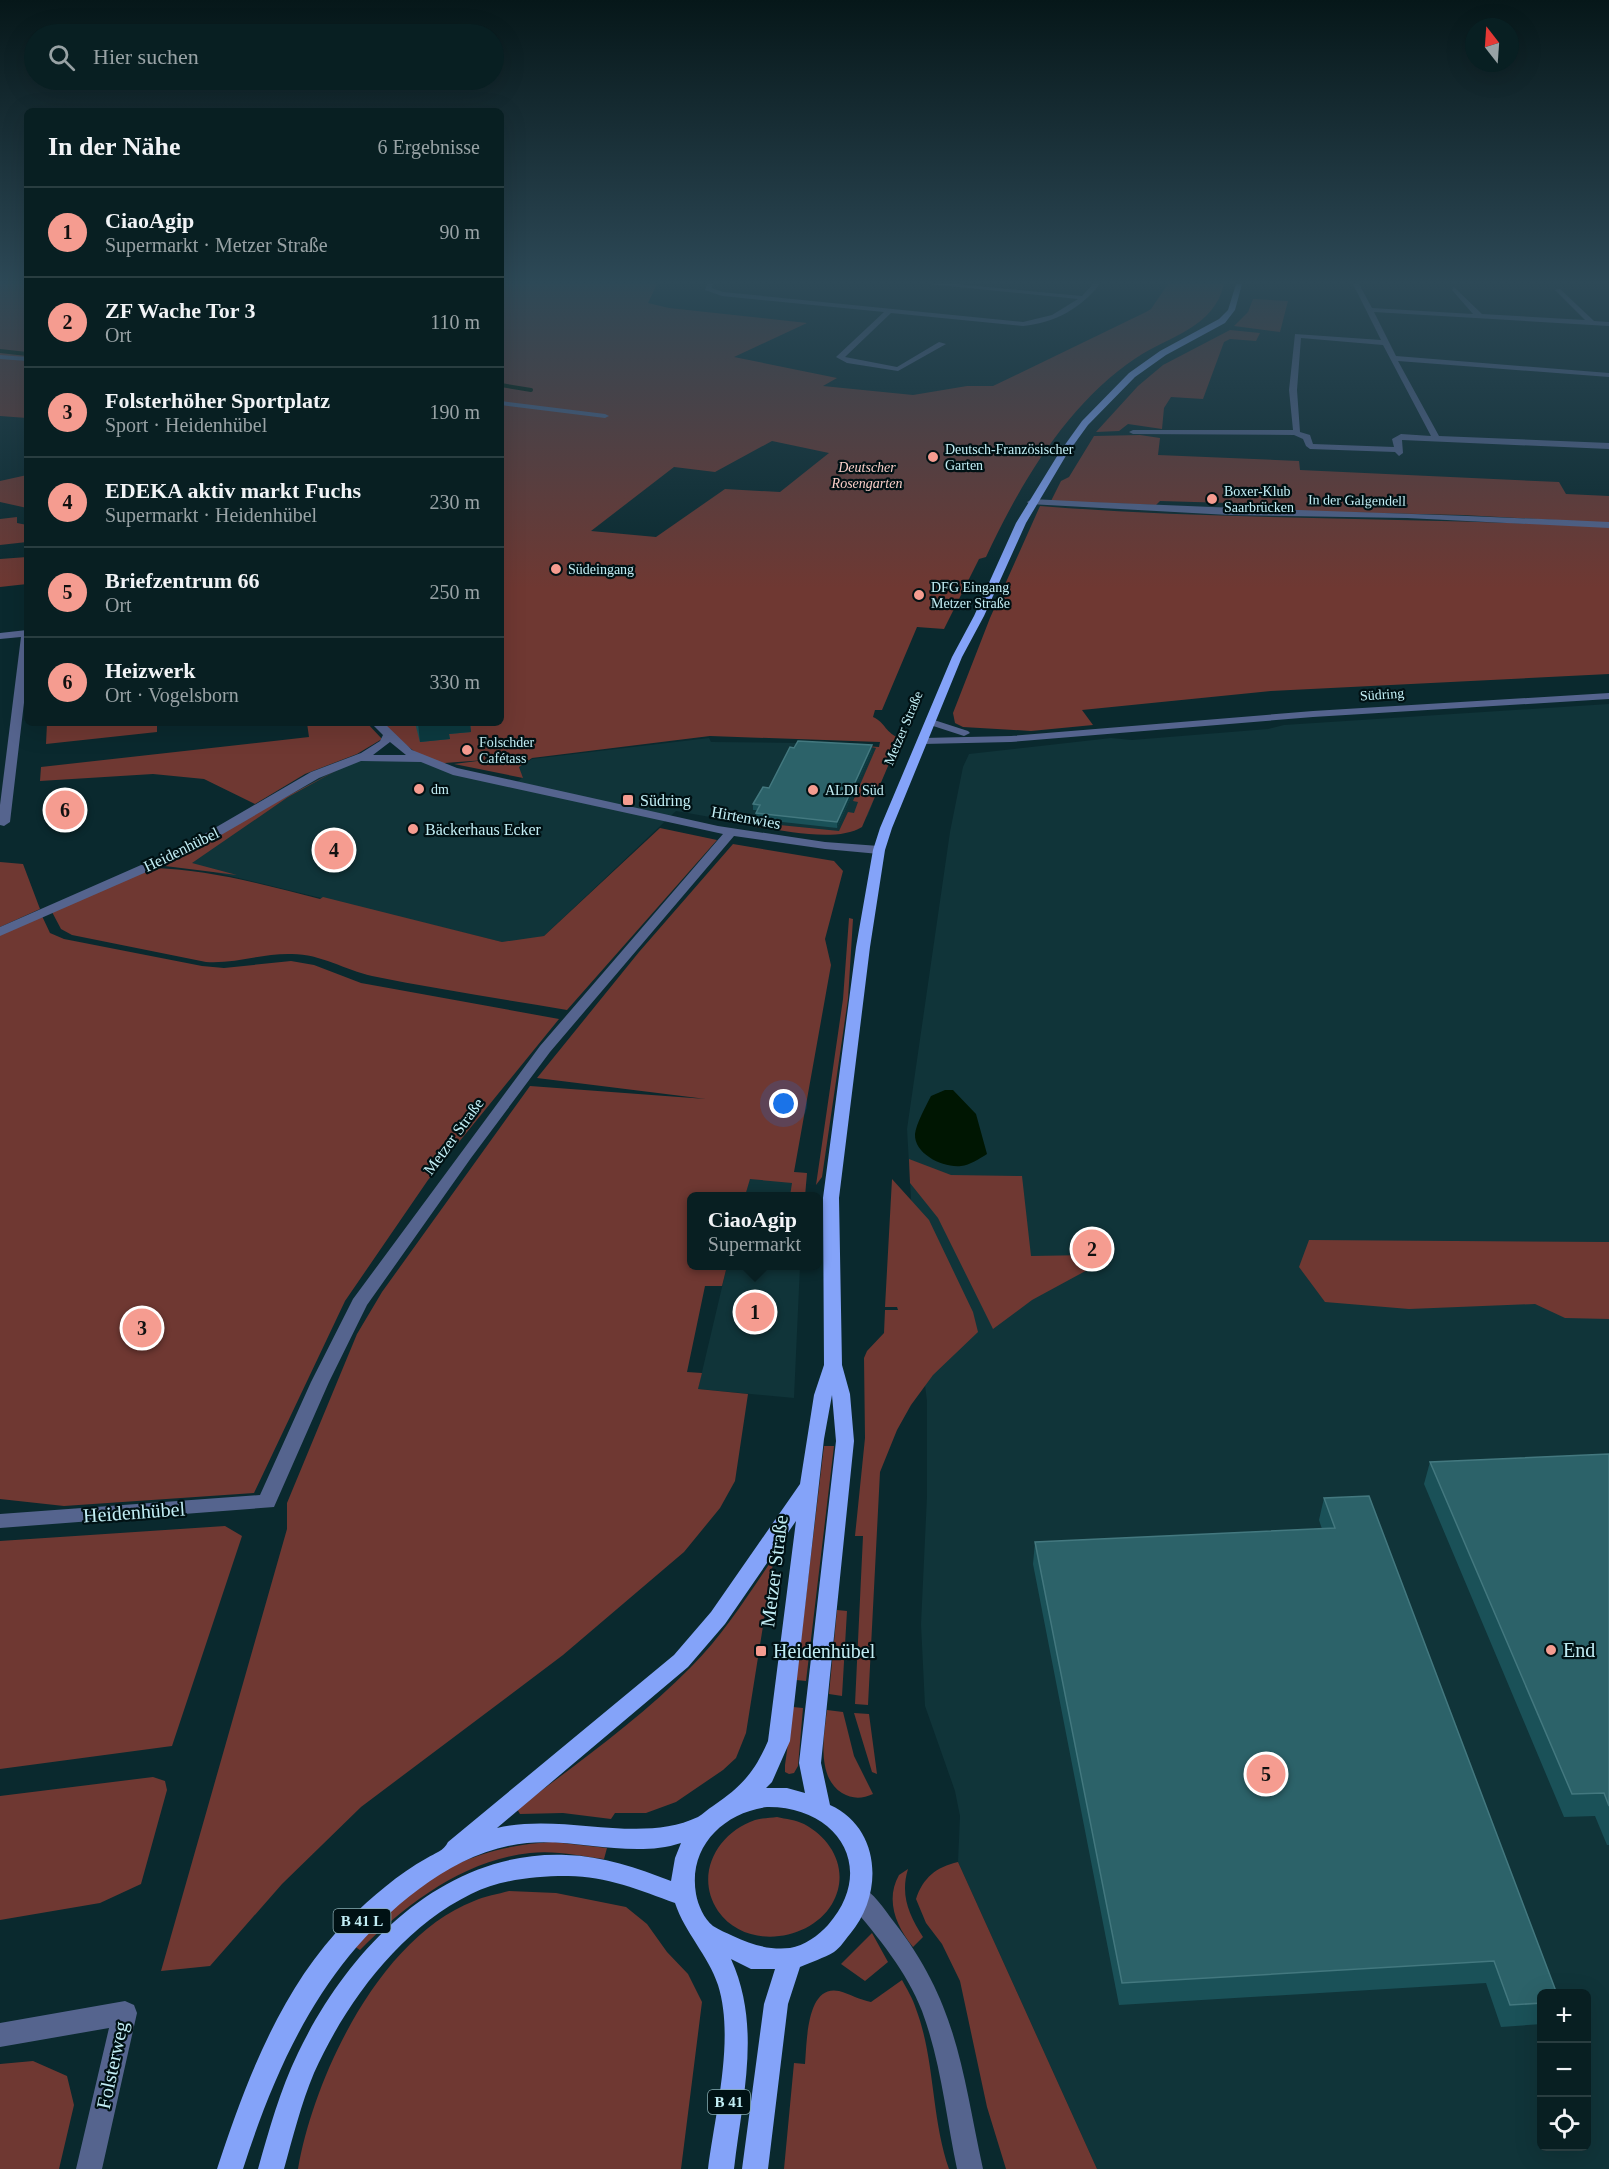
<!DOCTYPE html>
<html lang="de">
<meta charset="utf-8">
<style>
body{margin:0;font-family:Georgia,serif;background:#11272a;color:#f1f3f6}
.controls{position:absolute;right:18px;bottom:18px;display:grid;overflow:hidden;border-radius:9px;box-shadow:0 6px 24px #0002}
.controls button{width:54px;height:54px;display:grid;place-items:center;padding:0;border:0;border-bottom:2px solid #293d40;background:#081f22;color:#f1f3f6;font:30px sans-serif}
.compass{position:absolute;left:1465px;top:18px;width:54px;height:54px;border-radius:50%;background:#081f22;box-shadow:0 6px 24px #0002;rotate:343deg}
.you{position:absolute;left:784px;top:1104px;width:21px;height:21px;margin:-15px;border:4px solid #fff;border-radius:50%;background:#1a73e8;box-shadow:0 0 0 9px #1a73e833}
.badge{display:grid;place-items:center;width:39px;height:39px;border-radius:50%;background:#f59c90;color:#111;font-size:20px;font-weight:700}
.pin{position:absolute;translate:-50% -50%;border:3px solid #fff;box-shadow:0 2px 6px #0006}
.popup{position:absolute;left:687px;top:1192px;width:135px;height:78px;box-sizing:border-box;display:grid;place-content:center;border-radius:9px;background:#081f22;filter:drop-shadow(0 2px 4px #0005);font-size:20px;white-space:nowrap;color:#98a2a5}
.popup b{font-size:22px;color:#f1f3f6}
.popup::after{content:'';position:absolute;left:50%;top:100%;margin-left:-12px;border:12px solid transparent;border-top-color:#081f22}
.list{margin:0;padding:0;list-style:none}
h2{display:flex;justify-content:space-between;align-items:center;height:78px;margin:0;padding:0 24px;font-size:26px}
h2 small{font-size:20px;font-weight:400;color:#98a2a5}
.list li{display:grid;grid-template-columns:39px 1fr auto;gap:18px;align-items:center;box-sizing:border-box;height:90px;padding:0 24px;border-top:2px solid #293d40}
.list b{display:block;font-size:22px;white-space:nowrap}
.list p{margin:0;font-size:20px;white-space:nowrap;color:#98a2a5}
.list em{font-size:20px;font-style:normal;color:#98a2a5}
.icon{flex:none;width:33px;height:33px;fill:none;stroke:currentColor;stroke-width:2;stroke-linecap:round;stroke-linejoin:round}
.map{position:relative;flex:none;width:1609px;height:2169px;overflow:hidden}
.search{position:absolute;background:#081f22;box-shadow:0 6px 24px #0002;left:24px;top:24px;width:480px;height:66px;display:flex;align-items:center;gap:15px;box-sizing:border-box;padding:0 21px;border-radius:33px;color:#98a2a5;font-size:22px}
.panel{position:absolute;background:#081f22;box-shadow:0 6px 24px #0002;left:24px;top:108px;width:480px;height:618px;border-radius:9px}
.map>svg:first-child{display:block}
</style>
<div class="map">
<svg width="1609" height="2169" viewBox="0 0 1609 2169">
<rect width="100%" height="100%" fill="#0a292e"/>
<path fill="#103439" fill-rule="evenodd" d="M1609,704V2169H1097L958,1862L960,1816L955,1791L925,1706L921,1624L927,1496V1401L919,1337L907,1129L950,832L963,767L969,754L1111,738L1132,740L1268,729L1284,725ZM1542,1994H1586V2146H1542Z
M709,738L711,742L799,743L894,749L868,815L857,830L827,834L801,833L676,811L544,936L521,941L502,942L164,860L358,758L423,759L513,785L522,778L519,767L532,759Z
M752,1169L807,1173L805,1196H745Z
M727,1266H800L794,1398L698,1389Z"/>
<path fill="#6f3832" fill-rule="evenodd" d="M0,284H27V418L0,416Z
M501,284H657L648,303L669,308L807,323L734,357L837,378L823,386L913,395L967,386H993L1146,312L1151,309L1168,284H1224C1214,328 1169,336 1136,358C1067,404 1020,484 986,557L979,559L944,629L917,627L882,710H875L873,717C885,722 886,734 900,738L862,827C836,843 784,830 755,827L760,823L839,831L848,812L854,813L858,802L853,801L876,748L865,746L879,747L880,742L710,736L532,758L519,767L523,778L454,764L485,760L431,764L377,723H501ZM772,441L829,453L780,492L725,489L656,537L591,531L674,467L715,472Z
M1253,299L1288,301L1280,332L1234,326L1248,312Z
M1230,330L1260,333L1256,341L1230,339L1224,342L1203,399L1171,397L1164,408L1162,429L1128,424L1119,431L1096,432L1138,386L1163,365Z
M1140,435L1160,438L1158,455L1299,461L1300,470L1559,482L1566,494L1609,496V523L1463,515L1230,510L1229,503L1160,501L1156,505L1051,501L1061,481L1069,477L1094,436Z
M27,475V508L0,502V481Z
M1040,506C1230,521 1421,517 1609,527V674L1271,691L1082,710L1093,725L1031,731L963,727L955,723L953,713L990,618Z
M17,517V523L27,525V542L0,545V519Z
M27,557V584L0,587V559Z
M47,723H186L157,726V732L46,744Z
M307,723H367L382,739L357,754L305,774L255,804L204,779L153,774L40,781L41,767L309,737Z
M341,768L288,797L192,863L237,875L157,865Z
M660,828L717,840L567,1010C502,999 436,989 372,976C345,970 321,954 292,954C263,953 235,964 206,962L72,935L61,929L52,912L151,868C209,869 264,885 320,899L323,897L502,942L544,936Z
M733,844L834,861L843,871L825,939L831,965L794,1172L807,1173L805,1196H790L792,1183L750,1179L745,1196H692V1266H727L722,1286H705L687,1372L702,1373L698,1389L748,1394L735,1481L720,1508L684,1552L563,1655L361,1807L282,1884L210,1966L161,1971L287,1529V1503L357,1334L382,1292L530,1086L706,1099L537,1078L639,952Z
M0,862L23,864L40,909L0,927Z
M42,916L50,933L64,939L202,966L224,968L291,961L314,965L361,983L559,1019L428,1180L345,1301L254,1493L64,1506L0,1499V935Z
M849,918L853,919L848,999L822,1177L816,1185L843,999Z
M909,1159L951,1175L1022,1176L1031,1256L1089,1255L1091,1268L1032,1300L993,1329L938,1218L910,1183Z
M892,1179L929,1220L973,1312L978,1332L933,1375L911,1405L897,1430L880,1472L868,1705L855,1704L863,1536H855L865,1438L864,1358L867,1351L884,1333L885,1310H898L897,1307H885Z
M1309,1240L1609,1242V1319L1565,1318L1535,1304L1409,1309L1325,1302L1299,1267Z
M824,1446H834L806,1681L796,1680Z
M225,1526L242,1536L172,1746L0,1769V1541Z
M774,1557L746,1733L736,1758L723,1770L676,1802L646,1813H615L611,1819L563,1813L520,1814L517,1809C576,1764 639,1720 691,1667C724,1634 748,1595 774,1557Z
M837,1610L847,1611L842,1696L829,1694Z
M793,1707L803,1708L798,1766L794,1773L789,1774L785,1772V1765Z
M827,1710L843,1712L854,1756L873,1794C862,1799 852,1799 842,1793C816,1777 824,1735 827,1710Z
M854,1713L869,1714L877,1774L872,1772Z
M153,1777L165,1781L167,1790L141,1884L100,1903L0,1920V1796Z
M777,1817C786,1819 796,1820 804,1824C834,1840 850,1873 832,1904C809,1942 745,1950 718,1911C694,1875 717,1833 755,1820C762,1818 770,1818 777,1817Z
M553,1842L607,1848L604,1859C580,1856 555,1850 530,1853C464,1860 406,1904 360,1950L354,1946C371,1930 386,1912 404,1897C444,1862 501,1844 553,1842Z
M958,1862L1097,2169H1006L987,2107L960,1981L942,1944L926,1923L916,1899C923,1878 936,1867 958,1862Z
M908,1869C900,1895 909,1915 923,1937L913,1947C896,1926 885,1900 899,1875Z
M509,1891L556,1893L626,1907L647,1924L667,1952L688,1974L702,2002L681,2169H298C314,2076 380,1937 474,1901C485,1896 498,1894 509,1891Z
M872,1933L888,1962L865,1981L841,1964Z
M902,1980C907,1989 913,1999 916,2009C935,2059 931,2117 949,2169H784L794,2063L805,2064C807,2043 806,1984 839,1991C850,1994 860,2000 871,2002Z
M33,2061L67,2076L74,2105L59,2169H0V2064Z"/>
<path fill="#001602" d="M945,1090H953L976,1114L987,1154C979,1159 970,1165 961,1166C943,1168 914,1154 915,1134C916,1124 926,1106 931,1096Z"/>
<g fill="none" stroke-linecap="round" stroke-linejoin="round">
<path stroke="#001602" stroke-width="4" d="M0,351L27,354
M501,385L531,390"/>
<path fill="#55648e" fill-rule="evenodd" d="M707,284H713L711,288L723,292L1023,322L1052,315L1078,299L929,284H956L1082,296L1093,284H1100C1081,308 1055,323 1023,326L891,313L845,357L897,367L939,342L946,344L898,371L847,363L836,357L884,312L722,296L705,290Z
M1353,284H1359L1372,308L1473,314L1452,290L1454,287L1482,314L1585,320L1555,290L1560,289L1594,321L1609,322V326L1374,312L1396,356L1609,373V377L1398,361L1439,436L1609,443V449L1402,440L1403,453L1399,456L1395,452L1310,449L1306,446L1303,439L1294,435L1133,434L1129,432L1133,430H1293L1289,390L1295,334L1381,340ZM1301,338L1383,345L1431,436L1401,434L1392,439L1394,447L1313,444L1310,435L1300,432L1297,390Z
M0,355L27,357V361L0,359Z
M501,401L605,414L609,416L605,418L501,405Z
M1032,499C1224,509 1417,513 1609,522V528L1407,518L1229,515L1029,504L1027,502Z
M27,630V677L10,822L4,826L0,825V805L21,637L0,639V633Z
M1609,693V699L1313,717L1011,742L923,744L917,741L923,738L1011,736L1313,711Z
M931,719L968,731L970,733L964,736L927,724V720Z
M371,723H384L412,750L457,768L718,826L825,842L879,846L885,850L879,854L825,849L734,836L550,1052L471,1158L367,1305L329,1382L274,1507L0,1528V1514L260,1495L311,1382L353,1299L540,1046L723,834L453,775L421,762L361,761L319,778L190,853L0,936V927L182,847L311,772L361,753L380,741L383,735ZM390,742L406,755H373Z
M859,1886C874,1892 884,1909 894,1922C958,2004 962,2072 983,2169H957C946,2117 941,2062 922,2011C907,1972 878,1937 851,1905L847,1897L851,1889Z
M125,2001L134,2005L137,2013L102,2169H76L109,2028L0,2047V2023Z"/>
<path fill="#84a3f9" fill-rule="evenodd" d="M1236,284H1242L1235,310L1225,323L1166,355L1135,377L1088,425L1067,454L1026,523L984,616L962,657L892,828L885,850L870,947L839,1198L842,1365L850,1394L854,1441L821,1763L830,1805C881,1828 884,1894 850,1934C845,1940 840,1948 834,1952C824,1958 811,1962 800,1967L788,2004L768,2169H742L764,2004L775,1969H751L731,1959C762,2027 742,2098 734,2169H708C715,2113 735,2039 718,1985C708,1955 685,1933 675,1903C640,1890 603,1875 565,1876C534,1876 499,1880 471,1894C400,1929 346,2002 314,2073C301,2104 293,2137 284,2169H258C269,2130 280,2090 298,2053C348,1949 442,1850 566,1855C603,1856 637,1868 671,1881L675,1858L681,1843C632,1859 577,1838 527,1843C487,1847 451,1865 419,1889C325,1959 278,2060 243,2169H217C246,2081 281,1987 348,1920C372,1897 398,1874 427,1858C435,1853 444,1851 448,1842L674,1655L711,1612L800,1484L814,1395L824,1365L823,1198L856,947L873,850L880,828L952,657L974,616L1016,523L1059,453L1082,421L1129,373L1160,351L1219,319L1228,310ZM832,1395L836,1441L799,1763L805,1793L787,1788H766L772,1782L790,1741L824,1439ZM796,1521L768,1741C754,1773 742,1786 713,1806C708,1809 703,1814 698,1817C639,1845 563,1812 497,1828L688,1667L725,1624ZM767,1807C837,1806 878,1868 828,1925C819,1935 804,1946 790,1948C769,1950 752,1945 733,1936C727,1933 719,1930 713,1926C704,1919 698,1905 696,1894C688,1848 722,1813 767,1807Z"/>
</g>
<path fill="#1a5158" d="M415,723H470L471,732L449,734L450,739L420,742Z
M872,745V751L837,828L756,819V813L757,810H753V804L769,788L794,748Z
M1609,1454V1845H1607L1595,1816L1564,1817L1424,1484L1430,1462Z
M1324,1498L1542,1994V2024L1501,2027L1486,1983L1119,2005L1033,1564L1035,1542L1322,1529L1319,1520Z"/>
<path fill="#0c3a40" d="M418,723H470L471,732L449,734L450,739L420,742Z
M872,745V751L837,828V822Z"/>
<path fill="#2c6269" stroke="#43787f" stroke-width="1.5" d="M798,741L872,745L837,822L756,813L760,805L753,804L763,787L769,788L790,747L794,748Z
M1609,1454V1806L1604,1793L1572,1794L1430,1462Z
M1369,1496L1557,1994H1542V2003L1510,2005L1494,1961L1122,1983L1035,1542L1335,1528L1324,1498Z"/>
<linearGradient id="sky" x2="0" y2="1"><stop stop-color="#061719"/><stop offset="0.48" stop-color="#2d4957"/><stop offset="1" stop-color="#2d4957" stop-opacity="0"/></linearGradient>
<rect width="1609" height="588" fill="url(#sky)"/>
<g fill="#f59c90" stroke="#001114" stroke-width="2">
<circle cx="933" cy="457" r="6"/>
<circle cx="1212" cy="499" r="6"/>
<circle cx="556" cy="569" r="6"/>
<circle cx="919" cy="595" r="6"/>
<circle cx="467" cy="750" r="6"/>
<circle cx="419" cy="789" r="6"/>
<circle cx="813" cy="790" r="6"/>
<rect x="622" y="794" width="12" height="12" rx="3"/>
<circle cx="413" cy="829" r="6"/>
<circle cx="1551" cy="1650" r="6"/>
<rect x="755" y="1645" width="12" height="12" rx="3"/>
</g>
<g text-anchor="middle" stroke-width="4.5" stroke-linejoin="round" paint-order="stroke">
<g font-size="14" fill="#c2eef5" stroke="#001114" text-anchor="start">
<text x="945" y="454">Deutsch-Französischer<tspan x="945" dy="16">Garten</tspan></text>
<text x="1224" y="496">Boxer-Klub<tspan x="1224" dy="16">Saarbrücken</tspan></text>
<text x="568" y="574">Südeingang</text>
<text x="931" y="592">DFG Eingang<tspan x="931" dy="16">Metzer Straße</tspan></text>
<text x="479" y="747">Folschder<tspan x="479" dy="16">Cafétass</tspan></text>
<text x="431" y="794">dm</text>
<text x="825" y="795">ALDI Süd</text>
</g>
<g font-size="14" font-style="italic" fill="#f9cec8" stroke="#001114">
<text x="867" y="472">Deutscher<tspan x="867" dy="16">Rosengarten</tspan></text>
</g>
<g font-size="14" fill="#c2eef5" stroke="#001114">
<text transform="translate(1357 500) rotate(1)" y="5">In der Galgendell</text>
<text transform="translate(1382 694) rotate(-4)" y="5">Südring</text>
<text transform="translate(903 728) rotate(-67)" y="5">Metzer Straße</text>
</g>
<g fill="#001114" stroke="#88acb2" stroke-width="1.5">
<rect x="333.5" y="1909" width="57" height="24" rx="4.5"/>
<rect x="708" y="2090" width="42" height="24" rx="4.5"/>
</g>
<g font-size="15" font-weight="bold" fill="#c2eef5">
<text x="362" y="1926">B 41 L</text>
<text x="729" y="2107">B 41</text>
</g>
<g font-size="16" fill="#c2eef5" stroke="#001114" text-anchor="start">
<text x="640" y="806">Südring</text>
<text x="425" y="835">Bäckerhaus Ecker</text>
</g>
<g font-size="16" fill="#c2eef5" stroke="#001114">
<text transform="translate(746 817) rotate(10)" y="6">Hirtenwies</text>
<text transform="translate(181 849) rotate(-26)" y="6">Heidenhübel</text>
<text transform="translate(453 1136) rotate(-54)" y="6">Metzer Straße</text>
</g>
<g font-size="20" fill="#c2eef5" stroke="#001114">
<text transform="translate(134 1512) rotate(-4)" y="7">Heidenhübel</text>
<text transform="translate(774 1571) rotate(-83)" y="7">Metzer Straße</text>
<text transform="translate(112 2065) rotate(-78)" y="7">Folsterweg</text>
</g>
<g font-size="20" fill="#c2eef5" stroke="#001114" text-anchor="start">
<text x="1563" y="1657">End</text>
<text x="773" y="1658">Heidenhübel</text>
</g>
</g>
</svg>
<div class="controls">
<button>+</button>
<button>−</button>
<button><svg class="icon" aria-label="locate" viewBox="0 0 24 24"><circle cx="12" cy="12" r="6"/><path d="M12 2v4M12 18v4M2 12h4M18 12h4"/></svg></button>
</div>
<svg class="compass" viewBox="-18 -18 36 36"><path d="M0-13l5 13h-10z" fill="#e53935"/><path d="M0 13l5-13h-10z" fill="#98a2a5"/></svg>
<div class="you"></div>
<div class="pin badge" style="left:755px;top:1312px">1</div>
<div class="popup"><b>CiaoAgip</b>Supermarkt</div>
<div class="pin badge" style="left:1092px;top:1249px">2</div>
<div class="pin badge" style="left:142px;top:1328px">3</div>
<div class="pin badge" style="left:334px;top:850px">4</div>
<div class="pin badge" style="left:1266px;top:1774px">5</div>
<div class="pin badge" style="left:65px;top:810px">6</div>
<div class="search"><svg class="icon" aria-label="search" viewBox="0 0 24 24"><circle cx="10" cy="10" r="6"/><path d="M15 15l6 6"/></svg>Hier suchen</div>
<section class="panel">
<h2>In der Nähe<small>6 Ergebnisse</small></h2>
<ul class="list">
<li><span class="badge">1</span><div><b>CiaoAgip</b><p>Supermarkt · Metzer Straße</p></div><em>90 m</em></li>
<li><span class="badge">2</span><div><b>ZF Wache Tor 3</b><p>Ort</p></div><em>110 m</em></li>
<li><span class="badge">3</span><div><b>Folsterhöher Sportplatz</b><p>Sport · Heidenhübel</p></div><em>190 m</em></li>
<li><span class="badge">4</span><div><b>EDEKA aktiv markt Fuchs</b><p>Supermarkt · Heidenhübel</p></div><em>230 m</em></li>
<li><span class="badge">5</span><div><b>Briefzentrum 66</b><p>Ort</p></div><em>250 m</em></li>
<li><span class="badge">6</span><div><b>Heizwerk</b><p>Ort · Vogelsborn</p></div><em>330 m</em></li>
</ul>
</section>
</div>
